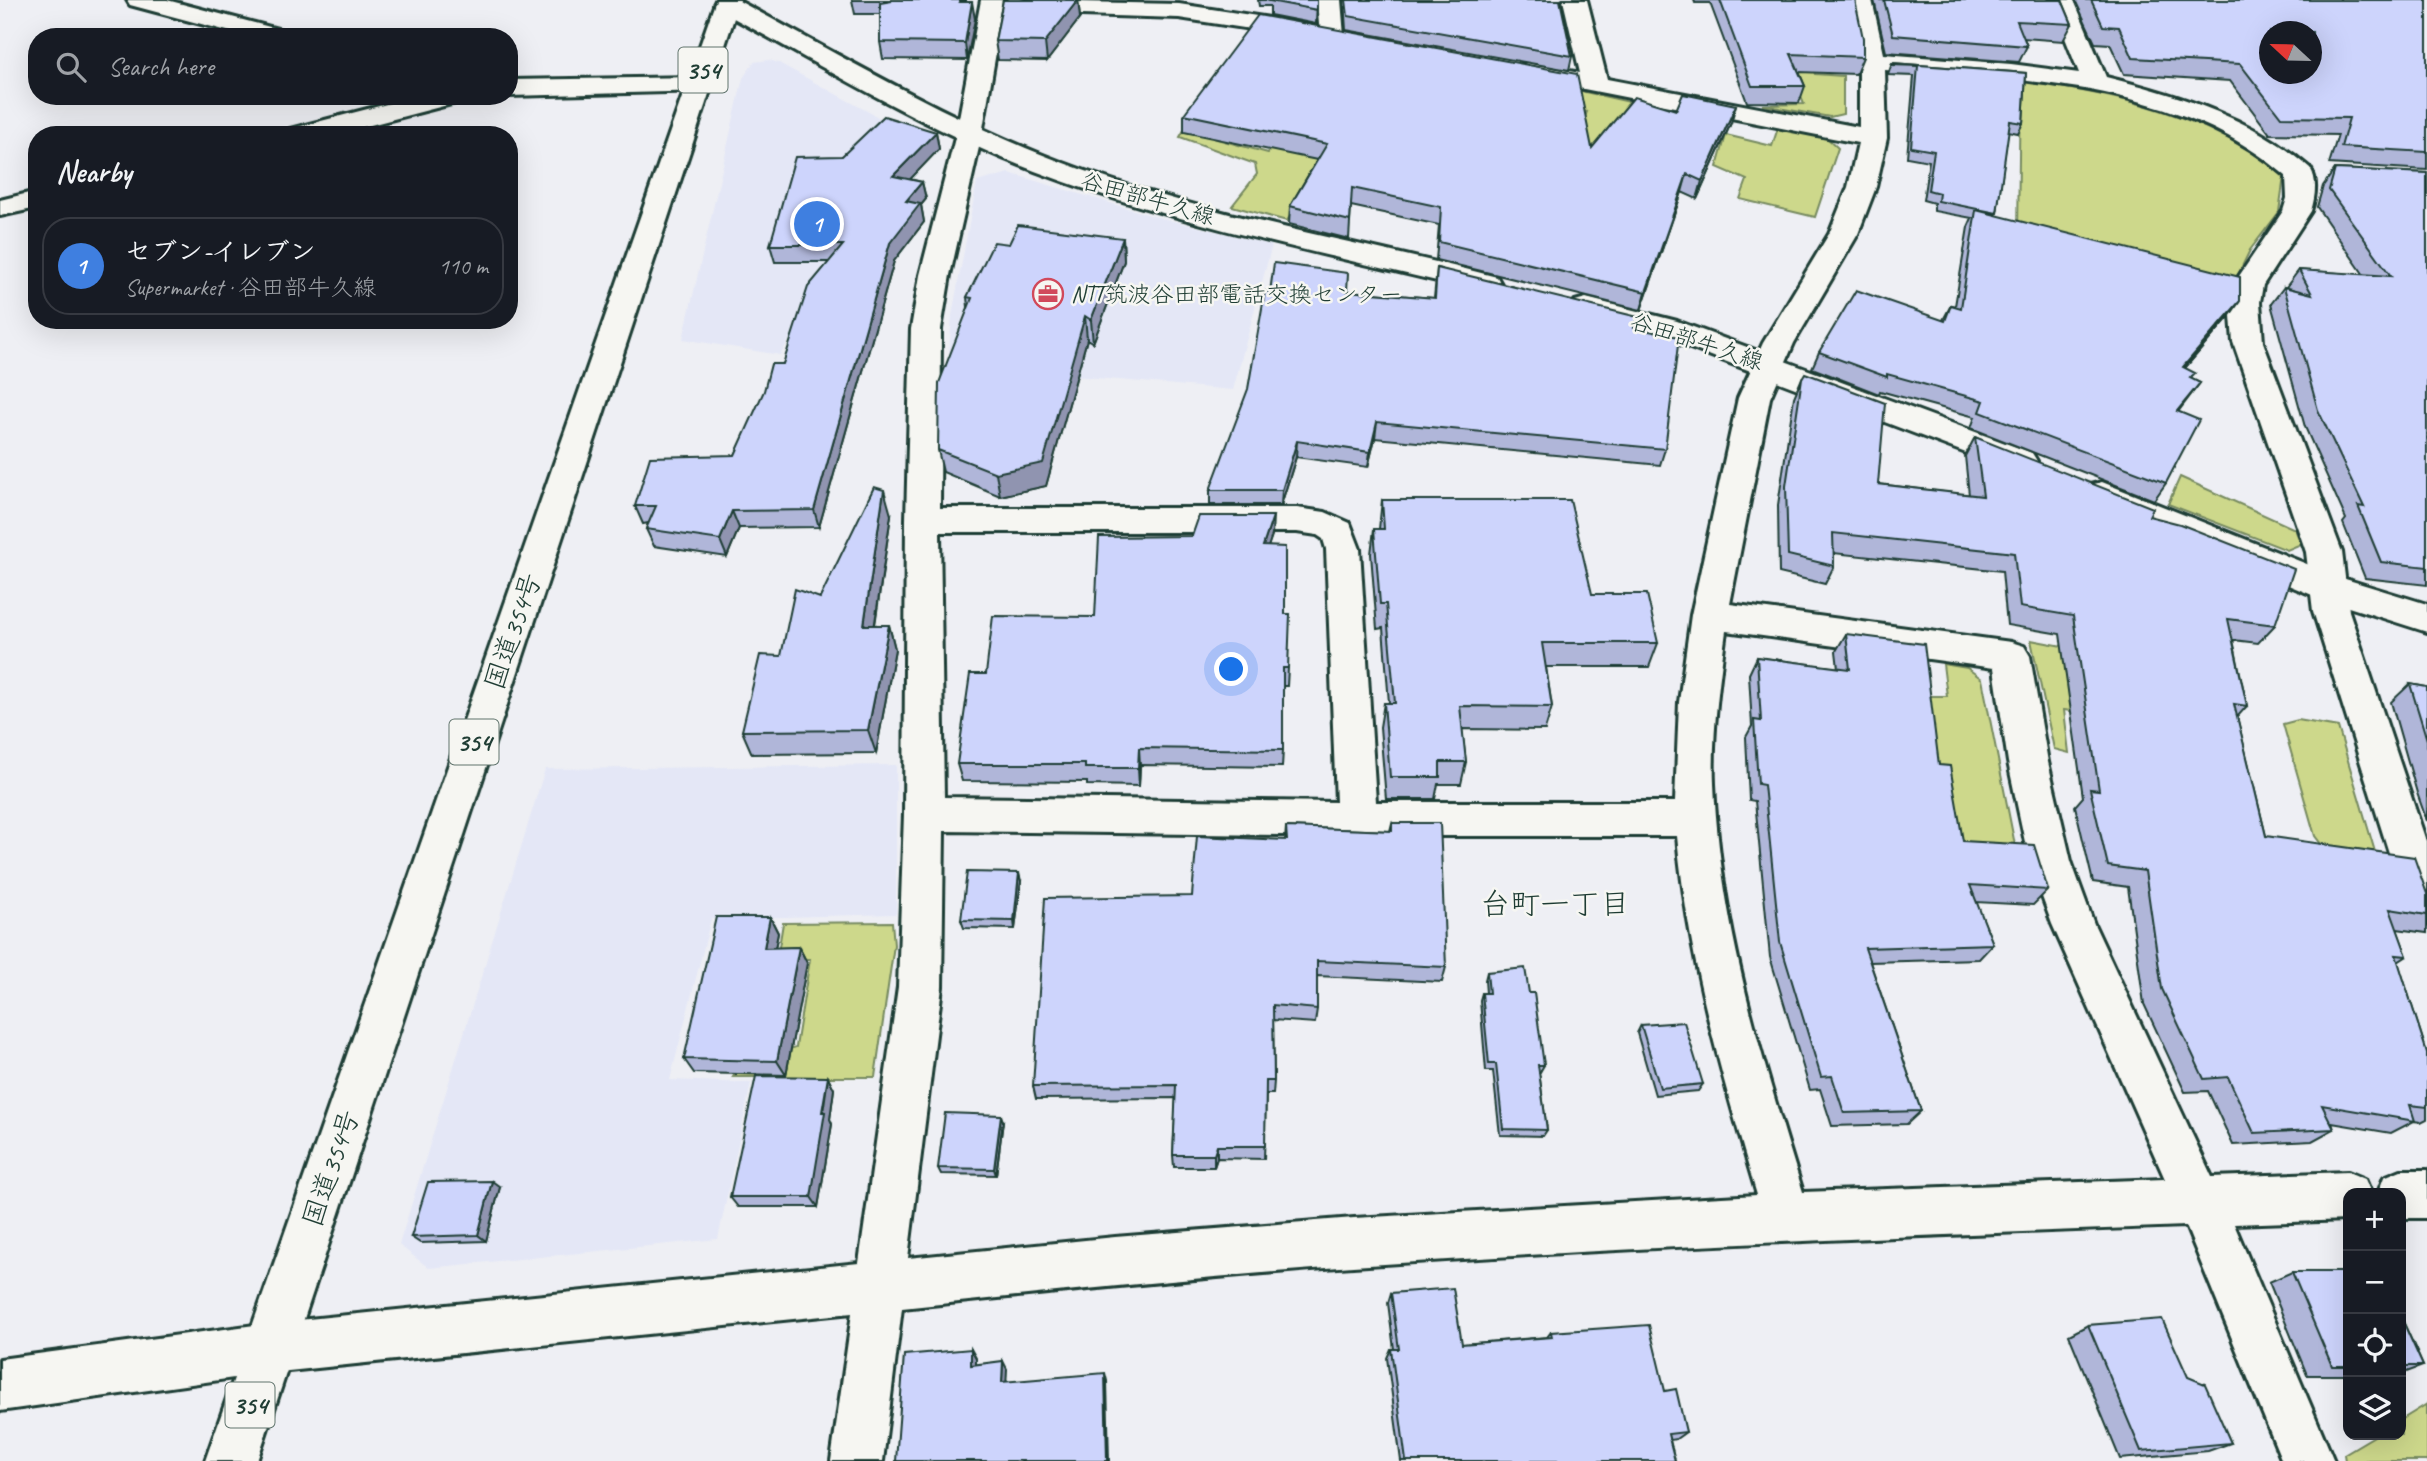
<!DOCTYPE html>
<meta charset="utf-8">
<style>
body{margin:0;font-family:Caveat,"Klee One",sans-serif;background:#20242c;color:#f1f3f6}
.controls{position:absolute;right:21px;bottom:21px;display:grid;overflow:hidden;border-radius:14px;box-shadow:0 7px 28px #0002}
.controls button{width:63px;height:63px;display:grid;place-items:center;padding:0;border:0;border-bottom:2px solid #363941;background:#171b24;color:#f1f3f6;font:35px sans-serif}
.compass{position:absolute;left:2259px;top:21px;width:63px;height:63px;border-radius:50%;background:#171b24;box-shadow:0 7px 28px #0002;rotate:292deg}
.you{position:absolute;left:1232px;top:670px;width:24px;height:24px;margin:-18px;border:5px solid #fff;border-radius:50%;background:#1a73e8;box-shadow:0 0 0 10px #1a73e833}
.badge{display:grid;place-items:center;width:46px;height:46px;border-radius:50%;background:#d1495b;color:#fff;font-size:23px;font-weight:700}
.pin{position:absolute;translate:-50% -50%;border:4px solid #fff;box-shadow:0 2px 7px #0006}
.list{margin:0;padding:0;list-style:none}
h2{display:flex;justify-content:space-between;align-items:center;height:91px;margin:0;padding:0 28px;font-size:30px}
h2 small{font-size:23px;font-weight:400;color:#9ea1a6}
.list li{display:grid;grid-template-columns:46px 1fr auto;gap:21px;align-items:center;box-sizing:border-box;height:98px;margin:0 14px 14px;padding:0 14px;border:2px solid #363941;border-radius:28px}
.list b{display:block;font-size:26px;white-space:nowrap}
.list p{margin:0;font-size:23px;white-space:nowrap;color:#9ea1a6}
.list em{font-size:23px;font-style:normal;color:#9ea1a6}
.icon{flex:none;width:38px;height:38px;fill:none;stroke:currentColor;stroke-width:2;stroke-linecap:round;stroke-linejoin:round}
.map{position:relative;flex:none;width:2427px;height:1461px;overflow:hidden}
.search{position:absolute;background:#171b24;box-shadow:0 7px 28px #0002;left:28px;top:28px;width:490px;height:77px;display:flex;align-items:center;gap:18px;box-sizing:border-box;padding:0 24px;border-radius:28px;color:#9ea1a6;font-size:26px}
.panel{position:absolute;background:#171b24;box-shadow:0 7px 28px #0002;left:28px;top:126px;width:490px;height:203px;border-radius:28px}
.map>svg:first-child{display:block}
</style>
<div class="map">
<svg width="2427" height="1461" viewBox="0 0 2427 1461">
<rect width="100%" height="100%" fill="#eeeff4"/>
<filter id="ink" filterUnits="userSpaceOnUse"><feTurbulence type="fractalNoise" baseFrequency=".0143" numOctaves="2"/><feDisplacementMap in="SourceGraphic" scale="14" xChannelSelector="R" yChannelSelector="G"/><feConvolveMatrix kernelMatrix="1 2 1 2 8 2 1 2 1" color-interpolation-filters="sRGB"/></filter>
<g filter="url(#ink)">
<path fill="#e4e7f6" d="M769,60L779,63L889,123L847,246L780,355L683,339L743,78L754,62Z
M1009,173L1157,217L1272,245L1233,390L948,365L952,315L977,182Z
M896,765V914L711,919L670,1080L751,1083L718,1239L429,1268L399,1245L545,769Z"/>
<path fill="#cdd88b" stroke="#768a60" stroke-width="2" d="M1781,50L1805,51L1815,74L1843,76V114L1830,117L1762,105L1804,104Z
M1368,80L1287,221L1232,206L1257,174L1255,164L1180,137L1188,123L1217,139L1268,153L1297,103Z
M2020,81C2114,94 2209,113 2284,176L2279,212L2250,250L2229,293L2018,235Z
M1563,87L1634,103L1616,171L1575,142L1587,112L1575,109Z
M1778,128L1825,136L1838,148L1815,217L1740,199L1747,180L1717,167L1726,135L1772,146Z
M2180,477L2295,529L2301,544L2287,550L2168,504Z
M2031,640L2062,646L2102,716L2064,710L2069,753L2054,749Z
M1943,664L1967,668L1982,679L2016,850L1950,842L1927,696H1947Z
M2298,720L2338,727L2378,862L2328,853L2315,836L2283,724Z
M892,922L894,945L875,1077H733L742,1064L796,1047L810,959H777L783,923Z
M2427,1404V1461H2345L2344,1454L2376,1435H2401V1420Z"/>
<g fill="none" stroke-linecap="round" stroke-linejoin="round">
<g stroke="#1f3d34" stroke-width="6">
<path id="minor" d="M127,0H167L289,32L292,37H250L130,5Z
M981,0H1005L982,134L950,275L941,329L940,508H1297L1325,512L1350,523L1360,549L1376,802H1675L1679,702L1691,615L1738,398L1763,343L1829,234L1848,187L1858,143L1518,76L1514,71L1518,66L1527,63L1580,73L1563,0H1587L1607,79L1859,127V55L1848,0H1872L1884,54L2011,64L2079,73L2050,0H2074L2106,77C2179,95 2253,118 2310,168C2318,180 2315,198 2311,211L2263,285L2260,302L2263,342L2342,552L2349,611L2427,844V925L2412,920L2406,907L2313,611L2306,552L2233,342L2230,302L2233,285L2283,211L2287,198L2286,176C2179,82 2019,79 1885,70L1887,138L1876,187L1858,234L1794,343L1770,398L1730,604L2011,642L2024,646L2030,656L2048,762L2071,861L2094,924L2212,1177L2348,1172L2365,1179L2371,1193H2348V1220L2234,1224L2334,1461H2282L2186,1226C1908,1236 1630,1247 1353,1266C1202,1277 1052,1292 902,1308L883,1461H831L852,1313L269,1373L0,1411V1359L269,1323L859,1263L898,987L904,814L906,520L911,329L920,275L956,134ZM940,532H1297L1317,535L1323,539L1326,549L1336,802L944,797ZM1726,631L1994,668L2008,762L2029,861L2052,924L2165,1179L1803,1192C1762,1059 1720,925 1714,784C1712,733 1719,682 1726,631ZM944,831L1357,836H1677C1688,959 1722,1077 1757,1195L1354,1218L1115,1237L908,1258L942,987Z
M1317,0H1341L1344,36L1341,41L1332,43L1323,41L1320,36Z
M1025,1L1179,4L1303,23L1312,25L1315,30L1312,35L1303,37L1179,18L1016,13L1013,8L1016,3Z
M698,77L707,79L711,85L707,91L509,96V80Z
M418,96H463L459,102L332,135H287L290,129Z
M37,191V208L0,216V200Z
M2401,1170H2427V1218H2401V1193H2378L2384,1177Z"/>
</g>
<g stroke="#1f3d34" stroke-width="6">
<path id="major" d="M717,0H737C849,60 960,126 1080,169C1215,218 1358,241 1497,277L1501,284L1497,291L1486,293C1345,258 1200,230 1062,181C941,139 830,70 717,9L714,4Z
M1586,298L1677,321L2032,453L2037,461L2032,469L2020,473L2008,469L1656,335L1575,315L1571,308L1575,301Z
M2102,482L2342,578L2427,604V632L2317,597L2090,503L2085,494L2090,485Z"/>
</g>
<g stroke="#1f3d34" stroke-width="6">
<path id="highway" d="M716,0H740L257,1461H205Z"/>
</g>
<use href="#minor" fill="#f6f6f2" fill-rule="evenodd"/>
<use href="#major" fill="#f6f6f2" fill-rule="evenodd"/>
<use href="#highway" fill="#f6f6f2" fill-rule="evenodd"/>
</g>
<path fill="#b0b6d9" stroke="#1f3d34" stroke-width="2" d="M852,0H966V2L975,19L967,60L883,59L880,42V14H855Z
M1003,0H1078L1080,18L1047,61L998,60L995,41Z
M1258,0H1317L1316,24L1270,15V6H1259Z
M1344,0H1560L1572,56L1569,70L1346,30Z
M1694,0H1855L1863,57L1856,74L1799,72L1805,86L1799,103L1747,102L1710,3H1695Z
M1874,0H2062L2072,24L2063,41L2024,38L2027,46L2019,62L1886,52Z
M2075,0H2427V170L2329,164L2338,135L2270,134L2230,81L2124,74L2110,44L2095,43Z
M1892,63L2026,73L2023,123L2018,133L2008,131L1997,213L1995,215L2229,317L2185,368L2191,379L2200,383L2178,412L2166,483L2154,500L1971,428L1975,417L1880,391L1879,394L1812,368L1819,352L1943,320L1951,305L1955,306L1968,227L1972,218L1934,211V203L1923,200L1929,161L1907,157L1914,76L1888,75Z
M1676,110L1731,123L1697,199L1682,192L1641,310L1436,260L1439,225L1351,206L1349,239L1289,224L1290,206L1317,160L1184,132V114L1592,148Z
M936,132L939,149L910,179L922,182L926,199L921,205L924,222L894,261L819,527L739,528L727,557L654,546L646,529L648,523L643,524L635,506L735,455L783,364L829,262H775L770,245L842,156Z
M2335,169L2427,173V585L2365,578L2343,523L2346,519L2305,427L2271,304L2284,287H2286L2299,270L2364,275L2317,207L2323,186Z
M1123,238L1124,261L1093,343L1087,339L1046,486L1000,496L943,472L938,450L968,307L967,297L1009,244Z
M1437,268L1635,328L1665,449L1660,465L1375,438L1368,467L1296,457L1281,505H1210V490L1347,291L1434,298Z
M1802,378L1878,484L1969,495L1965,456L1975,437L2149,516L2275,625L2258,643L2233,640L2247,706L2237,717L2266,836L2427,894V933L2397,929L2407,956L2398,962L2427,1053V1119L2421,1122L2414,1121L2391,1133L2332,1123L2334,1129L2312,1141L2233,1145L2208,1091L2185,1092L2144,1004L2128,887L2093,882L2075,806L2083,797L2060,634L2007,625L2002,571L1834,553V566L1825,584L1779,573L1778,505L1794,397Z
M1382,500L1592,594L1658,643L1649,667H1546L1552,707L1545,730L1462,729L1466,762L1461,784H1438L1435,799H1386L1380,727L1384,703H1389L1383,628L1377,629L1371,554L1374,529H1379Z
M891,515L875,625H889L895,649L876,753L752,754L742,731L781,656L820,598Z
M1272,535L1268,546L1285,614L1288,668L1287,686H1283V750L1282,767L1140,765L1139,786L1087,785V782L962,781L957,764L1095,617Z
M1846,634L1939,765L1963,841L2048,890L2033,905L1976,902L1993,944L1979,959L1870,962L1921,1111L1907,1124L1832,1126L1820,1089L1810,1090L1770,957L1755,801L1749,800L1746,737L1752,726L1749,674L1757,657L1838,668L1836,651Z
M2410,684L2427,687V821L2417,793L2391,702Z
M1392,823L1446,967L1442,982L1317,976V1009L1315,1023L1273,1020L1274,1081L1273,1094H1266L1264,1159L1217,1158L1214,1167H1174L1173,1155L1176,1098L1036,1099L1033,1086L1192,896L1285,840L1286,827L1390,831Z
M1021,881L1015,929L964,928L961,920Z
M770,917L778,933L775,948L799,947L807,963L786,1075L694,1073L684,1059Z
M1487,972L1529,993L1544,1065L1540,1072H1539L1547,1130L1543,1136L1500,1135L1493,1071H1486L1480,1000L1482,993H1486L1485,980Z
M1641,1025L1703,1084L1698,1091L1655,1095L1637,1033Z
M828,1077L834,1089L830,1119L832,1124L818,1207H738L730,1197Z
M1003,1121L996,1175L941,1174L938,1168Z
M500,1187L486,1241L420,1243L411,1237Z
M2292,1272H2348V1375H2307L2269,1282Z
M1391,1293L1462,1344L1547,1337L1551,1332L1665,1391L1686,1432L1676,1439L1670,1440L1675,1461H1401L1387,1358L1391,1349H1394L1388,1303Z
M2401,1317L2423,1366L2401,1374Z
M2088,1325L2188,1377L2231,1443L2208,1451L2120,1459L2069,1335Z"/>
<path fill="#9094b0" stroke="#1f3d34" stroke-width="2" d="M1078,0L1080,18L1047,61L1045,42Z
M972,2L975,19L967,60L965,43Z
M1736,105L1731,123L1697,199L1702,181Z
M936,132L939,149L897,193L893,176Z
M1687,174L1682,192L1641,310L1646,292Z
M922,182L926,199L921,205L924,222L894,261L819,527L814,510L890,243L906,201Z
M1123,238L1124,261L1093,343L1091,320Z
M2240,301L2229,317L2172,383L2183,367Z
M1085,316L1087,339L1046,486L1000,496L996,473Z
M1377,422L1375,438L1368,467L1370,452Z
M1297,441L1296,457L1281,505L1282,490Z
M884,490L891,515L871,649L864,625Z
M732,511L739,528L727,557L720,540Z
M1273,516L1272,535L1262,565L1263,546Z
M889,625L895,649L876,753L868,730Z
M1139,748L1140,765L1139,786L1138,768Z
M1019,873L1021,881L1015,929L1014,921Z
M770,917L778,933L772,963L764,948Z
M799,947L807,963L786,1075L777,1061Z
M828,1077L834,1089L830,1119L832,1124L818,1207L811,1197Z
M1001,1115L1003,1121L996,1175L994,1169Z
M1217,1146V1158L1214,1167V1155Z
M492,1181L500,1187L486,1241L478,1235Z
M971,1349L976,1358V1373L971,1365Z
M1003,1361L1007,1369L1006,1389L1002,1382Z
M1105,1373L1107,1381L1109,1461H1107Z"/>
<path fill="#cdd4fc" stroke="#1f3d34" stroke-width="2" fill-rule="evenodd" d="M884,0H961L960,2H972L965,43L880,42V3L892,1H884Z
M1003,0H1078L1045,42L995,41Z
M1272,0H1317V10L1270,1Z
M1346,0H1560L1572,56L1348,16Z
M1720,0H1855L1863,38V57L1791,54L1805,86H1752Z
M1884,0H2062L2072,24L2017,21L2027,46L1893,35Z
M2091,0H2427V152L2341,147L2349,118L2281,117L2240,64L2133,58L2119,27L2103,26ZM2270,32H2312V74H2270Z
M1258,15L1577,74L1592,148L1634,97L1676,110L1683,94L1736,105L1702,181L1687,174L1646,292L1439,242L1441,207L1352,188L1350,221L1290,206L1327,144L1184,114Z
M1892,63L2026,73L2023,123L2010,121L1997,213L1938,201L1939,193L1928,190L1934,151L1911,147L1918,66L1892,65Z
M884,116L936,132L893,176L922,182L906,201L920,204L890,243L814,510L732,511L720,540L646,529L656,506H635L650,457L735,455L764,391L771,364H783L808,287L843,245H770L795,157L842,156Z
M2335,169L2427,173V567L2381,562L2358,506L2364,507L2318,410L2284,287L2312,294L2299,270L2391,276L2329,190Z
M1976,210L2240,277V301L2183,367L2195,373L2190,378L2200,383L2177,411L2199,420L2166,483L1980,412L1984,401L1887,374V377L1819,352L1856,290L1945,321L1951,305L1961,308Z
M1018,225L1123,238L1091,320L1085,316L1043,463L996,473L938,450L939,383L972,298L967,297L994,242L1009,244Z
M1274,263L1348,273L1347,291L1435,298L1437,268L1638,317L1634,328L1679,337L1665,449L1377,422L1370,452L1297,441L1282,490H1210L1248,389L1265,291L1270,292Z
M1805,373L1885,403L1878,484L1983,496L1975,437L2153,508L2149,516L2180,524L2294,569L2275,625L2228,619L2247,706L2234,704L2266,836L2414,857L2427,894V915L2390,909L2407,956L2396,955L2427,1053V1107L2410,1105L2415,1121L2322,1105L2334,1129L2254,1133L2228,1077L2204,1079L2162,989L2145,871L2108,866L2090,789L2099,790L2073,616L2020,607L2014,553L1833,533L1834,566L1788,555L1786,486L1802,378Z
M874,487L884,490L864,625H889L868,730L742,731L760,655L781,656L795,589L820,598Z
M1382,500H1570L1592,594H1647L1658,643H1542L1552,707L1460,706L1466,762H1440V777H1390L1384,703H1395L1386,604H1380L1374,529H1384Z
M1199,516H1273L1263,546L1285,547V614H1290L1288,668H1283V750L1139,748L1138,768H1085V764H957L970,674H986L993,616L1095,617L1099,537L1192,536Z
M1846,634L1924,644L1939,765L1950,766L1963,841L2034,845L2048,890L1970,885L1993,944L1865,948L1921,1111L1844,1113L1832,1076L1821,1077L1780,942L1764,785L1758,784L1754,720L1761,721L1757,657L1850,669Z
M2410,684L2427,687V740Z
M1392,823H1440L1446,967L1317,961V1009L1273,1005L1274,1081H1266L1265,1146H1217L1214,1155H1173L1176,1085L1033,1086L1045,898L1192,896L1197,836L1287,840L1286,827L1392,831Z
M967,872L1019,873L1014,921L961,920Z
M716,917H770L764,948L799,947L777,1061L684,1059Z
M1525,968L1529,993H1534L1544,1065H1538L1547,1130L1503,1129L1496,1064H1489L1482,993H1489L1487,972Z
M1684,1022L1703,1084L1660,1088L1641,1025Z
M756,1076L828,1077L822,1112H825L811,1197H730Z
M945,1113L1001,1115L994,1169L938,1168Z
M492,1181L478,1235L411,1237L428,1182Z
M2292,1272H2348V1366H2332Z
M1453,1288L1462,1344L1552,1337L1551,1332L1649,1325L1665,1391L1676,1389L1686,1432L1668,1434L1675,1461H1406L1391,1349H1399L1391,1293Z
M2401,1317L2423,1366H2401Z
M2162,1319L2188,1377L2205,1384L2231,1443L2141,1451L2088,1325Z
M971,1349V1365L1003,1361L1002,1382L1105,1373L1107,1461H896L904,1355Z"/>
</g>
<defs>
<g id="office-ring" transform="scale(1.575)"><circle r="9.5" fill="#f6f6f2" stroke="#d1495b" stroke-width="1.5"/><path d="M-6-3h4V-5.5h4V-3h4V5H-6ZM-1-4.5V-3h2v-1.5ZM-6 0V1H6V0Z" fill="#d1495b"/></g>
</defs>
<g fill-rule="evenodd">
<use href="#office-ring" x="1048" y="294"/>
</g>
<g text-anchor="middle" stroke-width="5" stroke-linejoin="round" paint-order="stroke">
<g font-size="23" fill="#1f3d34" stroke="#f6f6f2">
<text transform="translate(1148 198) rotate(16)" y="8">谷田部牛久線</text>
<text transform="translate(1697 341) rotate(18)" y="8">谷田部牛久線</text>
</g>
<g font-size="23" fill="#1f3d34" stroke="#f6f6f2" text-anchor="start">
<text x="1071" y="302">NTT筑波谷田部電話交換センター</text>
</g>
<g fill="#f6f6f2" stroke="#60746d" stroke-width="2">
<rect x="678.5" y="47.5" width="49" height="45" rx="5"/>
<rect x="449.5" y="719.5" width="49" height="45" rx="5"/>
<rect x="225.5" y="1382.5" width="49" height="45" rx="5"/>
</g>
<g font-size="26" font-weight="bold" fill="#1f3d34">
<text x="703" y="79">354</text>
<text x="474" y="751">354</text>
<text x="250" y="1414">354</text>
</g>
<g font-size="28" fill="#1f3d34" stroke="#f6f6f2">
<text transform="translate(512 631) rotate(-71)" y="10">国道354号</text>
<text transform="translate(330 1168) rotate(-71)" y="10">国道354号</text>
</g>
<g font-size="30" fill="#1f3d34" stroke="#f6f6f2">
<text x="1555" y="914">台町一丁目</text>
</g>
</g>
</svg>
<div class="controls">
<button>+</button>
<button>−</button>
<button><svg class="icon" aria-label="locate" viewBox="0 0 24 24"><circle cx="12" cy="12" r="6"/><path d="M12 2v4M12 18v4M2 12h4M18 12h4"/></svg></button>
<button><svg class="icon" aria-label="layers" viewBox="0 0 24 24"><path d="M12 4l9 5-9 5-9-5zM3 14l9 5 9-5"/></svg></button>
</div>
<svg class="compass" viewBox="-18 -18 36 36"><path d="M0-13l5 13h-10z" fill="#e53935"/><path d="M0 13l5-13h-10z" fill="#9ea1a6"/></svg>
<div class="you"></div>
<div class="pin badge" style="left:817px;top:224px;background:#3f7fe0">1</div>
<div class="search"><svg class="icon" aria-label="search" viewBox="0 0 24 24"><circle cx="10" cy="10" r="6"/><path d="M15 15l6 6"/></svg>Search here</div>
<section class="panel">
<h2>Nearby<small></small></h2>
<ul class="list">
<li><span class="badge" style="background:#3f7fe0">1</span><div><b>セブン-イレブン</b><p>Supermarket · 谷田部牛久線</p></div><em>110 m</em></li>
</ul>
</section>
</div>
